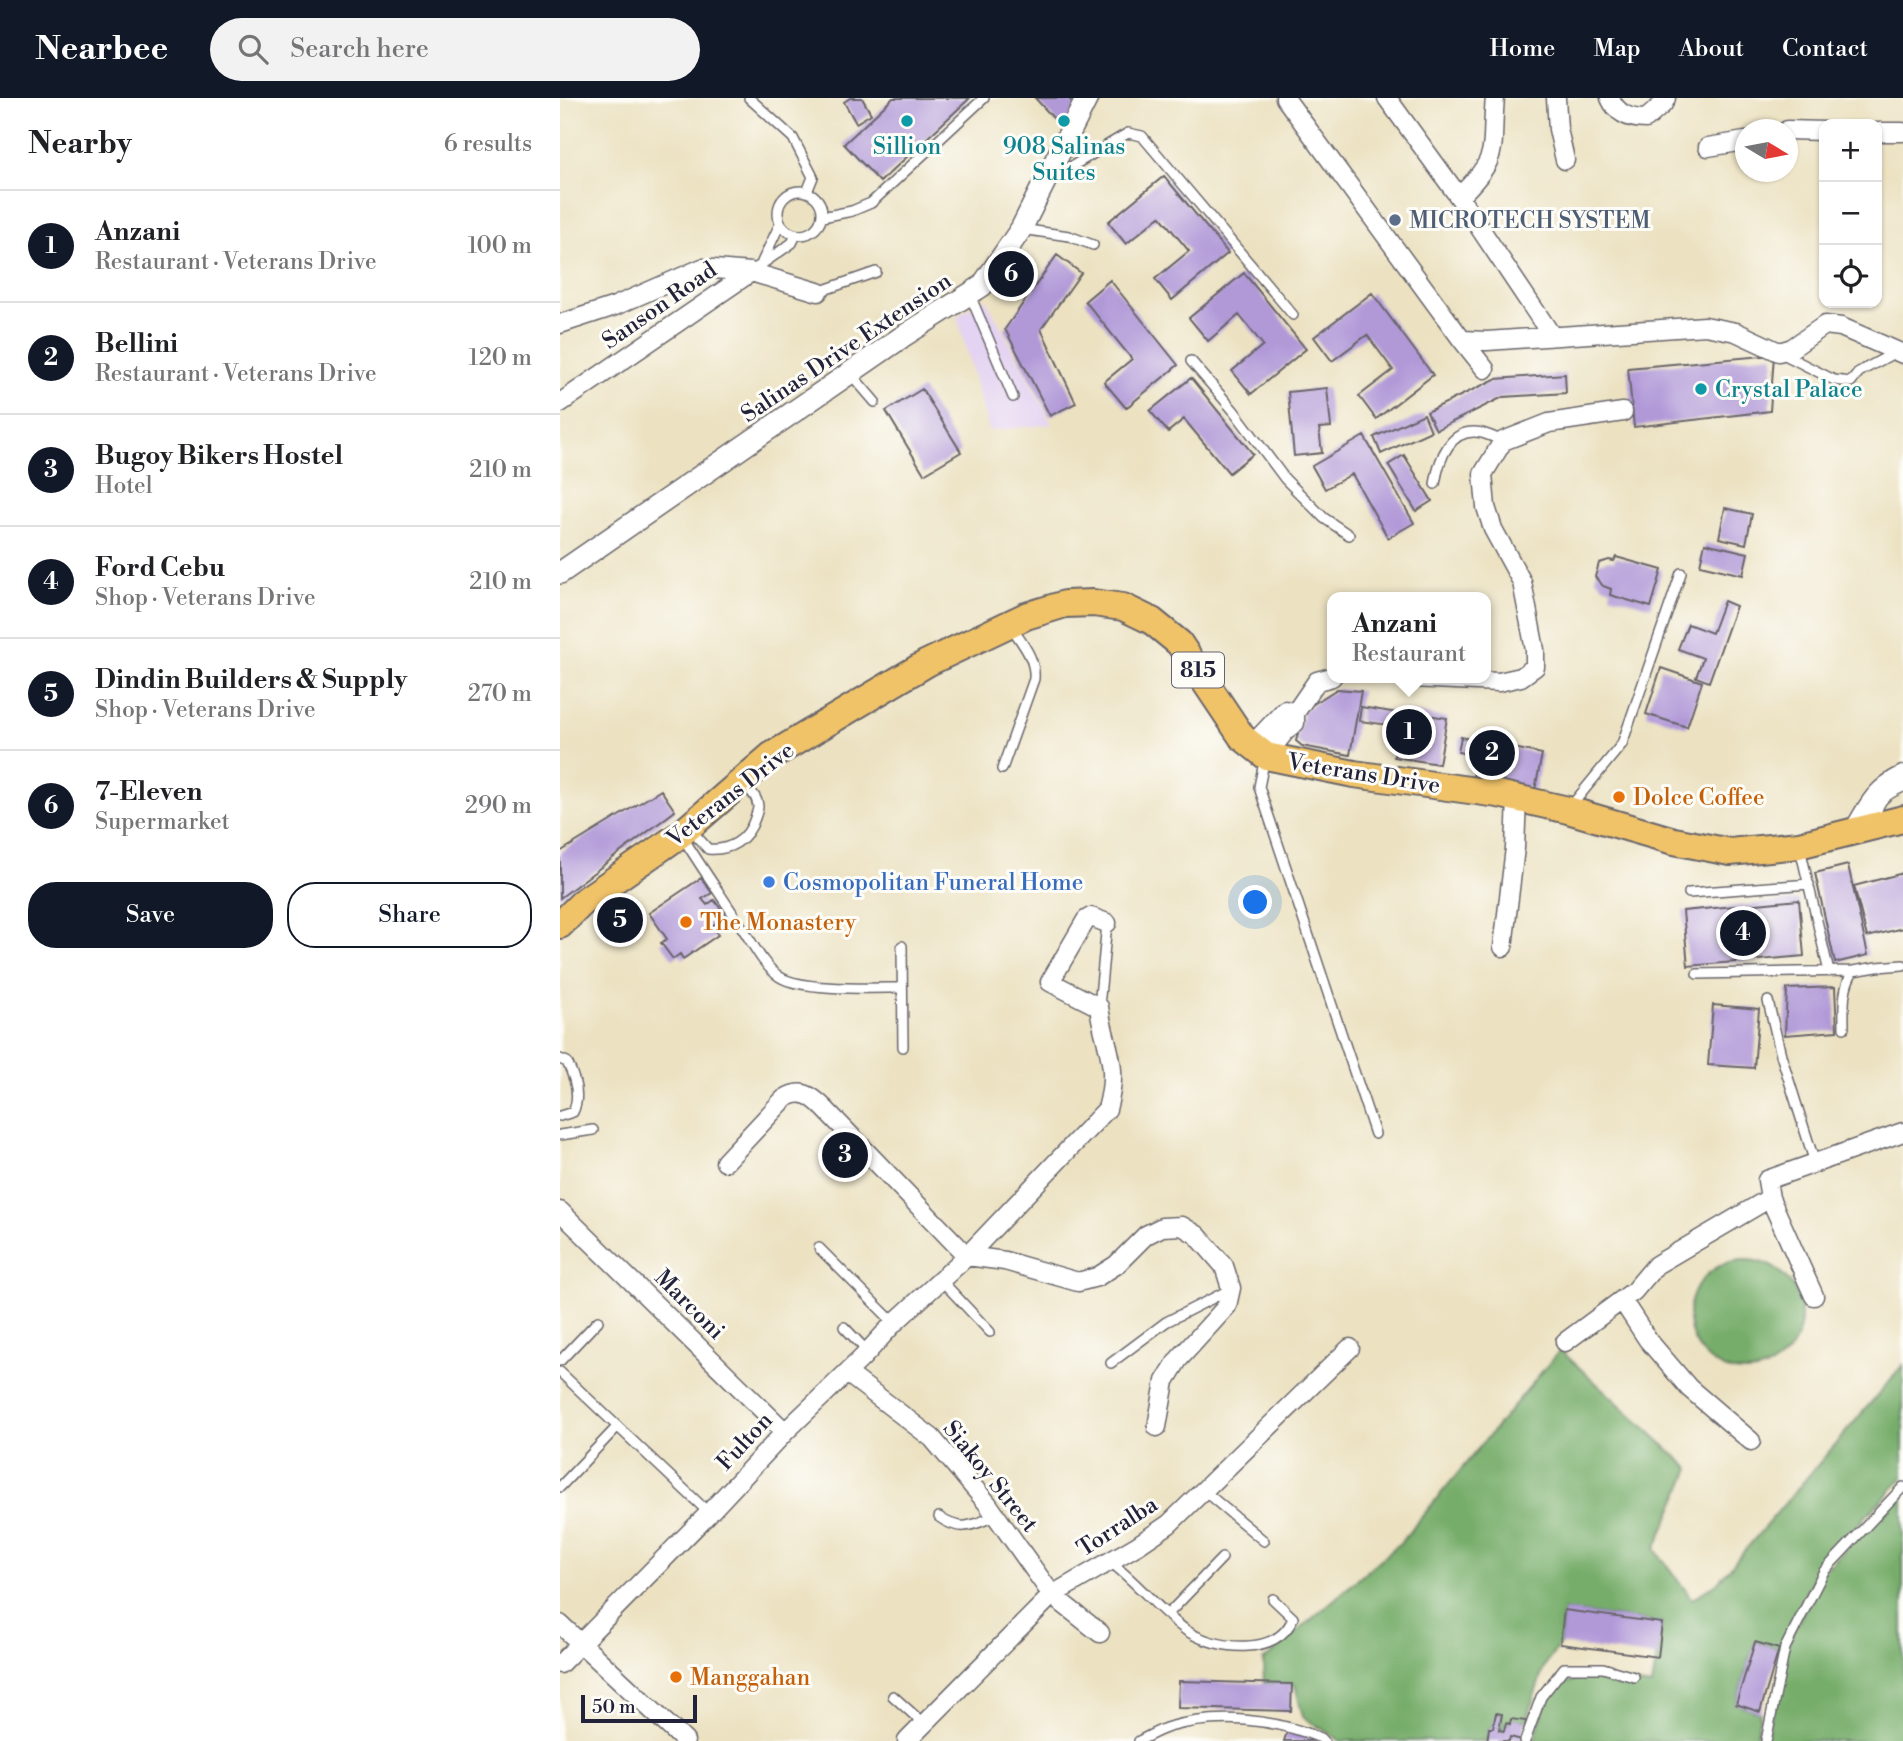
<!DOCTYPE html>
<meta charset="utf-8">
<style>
body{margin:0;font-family:"Libre Bodoni",serif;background:#f2f2f2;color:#202124}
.controls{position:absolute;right:21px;top:21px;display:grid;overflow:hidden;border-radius:14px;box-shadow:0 2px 5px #0004}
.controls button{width:63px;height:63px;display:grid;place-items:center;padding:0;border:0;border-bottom:2px solid #e0e0e0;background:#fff;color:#202124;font:35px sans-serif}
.compass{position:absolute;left:1175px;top:21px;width:63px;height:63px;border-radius:50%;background:#fff;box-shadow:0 2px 5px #0004;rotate:100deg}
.scale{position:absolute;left:21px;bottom:18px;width:116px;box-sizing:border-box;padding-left:7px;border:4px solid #22223b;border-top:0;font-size:19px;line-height:24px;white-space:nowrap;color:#22223b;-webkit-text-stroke:5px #fdfcf7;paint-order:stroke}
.you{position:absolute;left:696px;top:805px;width:24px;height:24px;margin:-18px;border:5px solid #fff;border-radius:50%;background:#1a73e8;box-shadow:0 0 0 10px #1a73e833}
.badge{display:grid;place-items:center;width:46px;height:46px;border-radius:50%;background:#111827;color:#fff;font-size:23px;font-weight:700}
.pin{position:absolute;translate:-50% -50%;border:4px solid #fff;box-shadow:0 2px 7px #0006}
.popup{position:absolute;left:767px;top:494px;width:164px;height:91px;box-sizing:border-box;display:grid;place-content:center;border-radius:14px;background:#fff;filter:drop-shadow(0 2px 5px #0005);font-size:23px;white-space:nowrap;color:#757577}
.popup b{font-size:26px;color:#202124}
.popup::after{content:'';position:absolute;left:50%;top:100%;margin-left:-14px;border:14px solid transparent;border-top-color:#fff}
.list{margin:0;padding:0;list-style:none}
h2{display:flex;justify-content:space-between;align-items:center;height:91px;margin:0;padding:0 28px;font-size:30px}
h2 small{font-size:23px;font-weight:400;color:#757577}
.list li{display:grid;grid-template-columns:46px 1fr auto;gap:21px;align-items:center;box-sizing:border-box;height:112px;padding:0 28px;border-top:2px solid #e0e0e0}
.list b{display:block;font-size:26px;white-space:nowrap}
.list p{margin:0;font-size:23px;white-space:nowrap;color:#757577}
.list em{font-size:23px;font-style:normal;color:#757577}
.actions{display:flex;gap:14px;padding:21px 28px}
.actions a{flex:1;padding:16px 0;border:2px solid #111827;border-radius:28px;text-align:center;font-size:24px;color:#111827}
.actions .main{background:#111827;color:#fff}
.icon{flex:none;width:38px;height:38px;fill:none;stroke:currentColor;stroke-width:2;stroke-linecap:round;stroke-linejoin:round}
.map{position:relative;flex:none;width:1343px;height:1643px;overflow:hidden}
header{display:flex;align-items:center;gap:42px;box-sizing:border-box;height:98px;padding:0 35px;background:#111827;color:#fff}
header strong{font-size:33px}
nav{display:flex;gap:38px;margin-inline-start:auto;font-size:24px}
.search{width:490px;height:63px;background:#f2f2f2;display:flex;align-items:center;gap:18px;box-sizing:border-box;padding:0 24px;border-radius:38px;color:#757577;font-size:26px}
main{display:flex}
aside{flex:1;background:#fff}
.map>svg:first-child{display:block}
</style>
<header>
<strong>Nearbee</strong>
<div class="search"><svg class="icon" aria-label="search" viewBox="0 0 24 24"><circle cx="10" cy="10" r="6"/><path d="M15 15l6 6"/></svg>Search here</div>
<nav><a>Home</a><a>Map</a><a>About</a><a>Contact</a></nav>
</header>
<main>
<aside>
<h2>Nearby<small>6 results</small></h2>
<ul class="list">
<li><span class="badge">1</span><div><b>Anzani</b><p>Restaurant · Veterans Drive</p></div><em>100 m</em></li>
<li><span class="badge">2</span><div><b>Bellini</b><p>Restaurant · Veterans Drive</p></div><em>120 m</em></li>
<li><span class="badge">3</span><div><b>Bugoy Bikers Hostel</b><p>Hotel</p></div><em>210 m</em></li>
<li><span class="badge">4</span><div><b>Ford Cebu</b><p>Shop · Veterans Drive</p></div><em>210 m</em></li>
<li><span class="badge">5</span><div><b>Dindin Builders &amp; Supply</b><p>Shop · Veterans Drive</p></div><em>270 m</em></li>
<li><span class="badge">6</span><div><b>7-Eleven</b><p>Supermarket</p></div><em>290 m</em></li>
</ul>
<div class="actions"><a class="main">Save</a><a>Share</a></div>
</aside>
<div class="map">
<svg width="1343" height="1643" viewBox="0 0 1343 1643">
<rect width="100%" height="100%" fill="#fdfcf7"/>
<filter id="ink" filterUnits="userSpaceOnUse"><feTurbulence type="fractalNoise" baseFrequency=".0143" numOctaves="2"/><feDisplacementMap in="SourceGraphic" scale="14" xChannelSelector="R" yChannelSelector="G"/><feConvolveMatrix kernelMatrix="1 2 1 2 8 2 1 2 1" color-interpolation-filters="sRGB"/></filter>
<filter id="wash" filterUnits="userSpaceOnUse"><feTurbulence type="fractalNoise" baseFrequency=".00686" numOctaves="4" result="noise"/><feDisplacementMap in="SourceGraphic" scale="28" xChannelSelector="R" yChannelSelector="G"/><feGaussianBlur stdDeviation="1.57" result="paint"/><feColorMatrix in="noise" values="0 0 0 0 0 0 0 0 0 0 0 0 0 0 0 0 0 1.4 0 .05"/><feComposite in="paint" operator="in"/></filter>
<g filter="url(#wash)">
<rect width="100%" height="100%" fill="#ece2c2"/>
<path fill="#e4d3f2" d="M426,201L492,326L429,333L397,218Z"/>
<path fill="#77ad6b" stroke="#4c6853" stroke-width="2" d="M1129 1218a56 56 0 1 1 112 0a56 56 0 1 1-112 0Z
M1000,1252L1130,1371L1095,1451L1132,1501L1157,1485L1343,1267V1380L1283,1442L1254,1478L1219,1551L1195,1544L1176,1606L1200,1614L1196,1643H974L985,1607L999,1586L1030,1579L1092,1588L1102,1525L1004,1512L1000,1546L984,1569L966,1623L951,1621L950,1626L945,1625L944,1633L939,1632L942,1616L937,1615L933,1630H929L927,1643H781L743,1619L735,1587L704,1586L703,1563L841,1444Z
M1343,1393V1643H1206L1225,1550L1264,1473Z"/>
<g id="blocks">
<path fill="#b199d8" d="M290,0H302L311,16L296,25L284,4Z
M333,0H410L320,84L284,46Z
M475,0H508L519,11L506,34Z
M604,78L668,155L612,202L595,181L629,153L600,118L566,146L548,124Z
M497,157L521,175L481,231L516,305L490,318L445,231Z
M684,175L746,251L691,296L672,273L703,247L679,217L648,243L629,220Z
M550,182L618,267L566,310L544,284L572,261L525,203Z
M812,195L873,277L816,321L799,298L833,272L807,237L772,263L754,239Z
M1214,257L1210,313L1074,329L1068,270Z
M1005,276L1006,295L943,299L876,332L867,314L935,281Z
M631,280L693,356L669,375L624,321L608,334L590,313Z
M767,290L771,329L759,330L762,355L734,358L728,294Z
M362,291L401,354L364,376L326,313Z
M864,316L871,333L821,356L814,339Z
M804,338L854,425L828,440L792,376L765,391L752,368Z
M844,357L872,403L856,413L828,367Z
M1165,410L1192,416L1186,446L1159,440Z
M1145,445L1188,455L1183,477L1140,467Z
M1056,459L1102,472L1091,509L1050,497L1051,491L1043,488L1035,479L1039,465L1049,462L1054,463Z
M1164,503L1176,508L1149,584L1136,579L1143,560L1118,551L1128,526L1152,535Z
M1101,570L1142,584L1127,629L1086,616Z
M777,591L801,593L790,657L742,648L736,643L744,612Z
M801,609L838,615L836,628L799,623Z
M842,613L887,620L879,666L834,659Z
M901,639L982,656L975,692L913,679L918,658L898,654Z
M101,692L115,713L0,800V754Z
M1288,767L1308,857L1275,865L1255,775Z
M1343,775V830L1307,839L1294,788Z
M141,780L152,795L142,801L147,807L154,802L166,818L152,828L158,837L123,861L120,856L113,861L101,845L107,841L89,815Z
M1239,802L1244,858L1128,868L1123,813Z
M1275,889L1277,933L1225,937L1227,891Z
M1153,907L1199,911L1194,970L1148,967Z
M1004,1512L1102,1525L1098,1559L1000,1546Z
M1195,1544L1219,1551L1200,1614L1176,1606Z
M619,1583L732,1586L731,1613L618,1610Z
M936,1615L942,1616L939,1632L944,1633L946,1625L950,1626L951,1621L966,1623L962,1642L950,1639L949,1643H927L929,1630H933Z
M728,1631L758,1643H724Z"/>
</g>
</g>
<g filter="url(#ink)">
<use href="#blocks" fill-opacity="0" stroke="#69656a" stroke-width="2"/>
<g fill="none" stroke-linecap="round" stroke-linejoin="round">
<g stroke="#69656a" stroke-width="12">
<path id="service" d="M189,0L233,40L253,79L247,94
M490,77L499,76L568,35L582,38L733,217
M218 115a22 22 0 1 1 44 0a22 22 0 1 1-44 0Z
M262,119L292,113L311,105L424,0
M461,131L509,138L533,147
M202,164L220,126
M192,173L232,145L236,137
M258,194L316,174
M410,197L453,299
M1219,254L1274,282L1291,284L1299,274L1334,255
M631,263L674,313L725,381L764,420L789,437
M291,276L315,304
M875,386C879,361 890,328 922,335C929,337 936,340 943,343
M705,659L699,689L815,1036
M442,671L474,581C476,560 461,544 450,527
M1011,708L1062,646L1121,475
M1314,726C1317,704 1322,698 1343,689
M130,731L148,751C170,753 188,742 195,720C196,716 198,713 198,709C198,699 189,691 183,685
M122,738C141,769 161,797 181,828C192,844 203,868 220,879C242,893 314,890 342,890
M1240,750L1269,874
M1129,795L1249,786
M342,848L343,949
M1137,876L1293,873L1317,869L1343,867
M1208,903L1221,957L1255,1065
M539,909L547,825
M1284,930C1284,909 1282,891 1293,873
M0,961L7,964C15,980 21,998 13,1014L0,1018
M0,1037L33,1032
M259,1150L334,1225
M381,1182L430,1234
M284,1229L308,1254
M0,1263L38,1223
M551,1265L606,1224L671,1191
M0,1274L149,1415
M0,1389L57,1329
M643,1392L704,1443
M379,1419C401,1435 413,1427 435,1418
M549,1463C577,1484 599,1513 627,1533C656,1552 718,1559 733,1520L713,1501
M608,1516L662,1460
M333,1598L364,1626
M579,1643C589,1638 599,1632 609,1629C659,1615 713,1621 761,1640L764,1643
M965,1643L981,1599L1004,1570H1043L1074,1579
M1206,1643L1225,1550L1264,1473L1343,1389"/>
</g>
<g stroke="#69656a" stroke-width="21">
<path id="minor" d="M725,0L902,242L925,271
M827,0L899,99L992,238
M996,0L998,31L1005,62
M1050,0C1057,16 1069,21 1086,21L1103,6L1106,0
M1227,32L1264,33
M1317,34H1343
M1148,49L1185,43
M899,99C942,57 930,54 935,0
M0,226L55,208L142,170L191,174L258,194
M902,242L927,243L1145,228L1176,234L1219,254L1232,250L1265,227L1281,229L1343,256
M0,305L191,174
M852,580L939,584L961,579L975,569V552L962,484L933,431L926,409L923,376L943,343L989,325L1063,314
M692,647L725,612L735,615
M706,658L727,631L735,625V615L757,583L772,579
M1293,733C1308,707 1315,691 1343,677
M943,849L955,750L957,700
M165,1064L224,1001C241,990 251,997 264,1010L407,1158L445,1163L518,1184L537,1179L556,1167L586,1137L602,1129L622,1128L637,1137L664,1168L671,1190L667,1208L618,1262L605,1283L597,1329
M0,1113L225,1334
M1254,1198L1210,1100L1207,1082L1343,1034
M1062,1202L1088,1242L1129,1290L1191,1343
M1005,1244L1074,1193L1096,1167L1210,1100
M287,1275L372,1340L427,1405L492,1497L540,1535
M0,1526L125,1643
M0,1566L149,1415L225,1334L302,1260L334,1225L407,1158L547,1011C560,964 545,952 539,909L490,884L526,822L531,819L547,825
M347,1643L492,1497L578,1447L609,1426L790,1250"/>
</g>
<g stroke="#69656a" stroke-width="24">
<path id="tertiary" d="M0,475L342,239L422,188L461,131L527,0"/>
</g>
<g stroke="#69656a" stroke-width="30">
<path id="primary" d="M0,827L24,803L121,736L211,658L367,565L466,518L505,506L533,505L563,509L592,523L619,545L682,639L706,658L794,676L938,696L1008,712L1114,743L1170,754L1239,747L1343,721"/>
</g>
<use href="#service" stroke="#fff" stroke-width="9"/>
<use href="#minor" stroke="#fff" stroke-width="18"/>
<use href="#tertiary" stroke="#fff" stroke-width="21"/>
<use href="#primary" stroke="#f1c369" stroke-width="26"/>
</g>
</g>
<g fill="#0f9aa8" stroke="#fdfcf7" stroke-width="2.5">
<circle cx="347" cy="23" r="7"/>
<circle cx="504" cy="23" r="7"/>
<circle cx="1141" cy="291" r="7"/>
</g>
<circle fill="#5c6f8a" stroke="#fdfcf7" stroke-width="2.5" cx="835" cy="122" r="7"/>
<g fill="#e8710a" stroke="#fdfcf7" stroke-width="2.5">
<circle cx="1059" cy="699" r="7"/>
<circle cx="126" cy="824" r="7"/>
<circle cx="116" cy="1579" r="7"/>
</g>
<circle fill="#3f7fe0" stroke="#fdfcf7" stroke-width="2.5" cx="209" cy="784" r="7"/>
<g text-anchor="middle" stroke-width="6" stroke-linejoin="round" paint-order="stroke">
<rect fill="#fdfcf7" stroke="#646373" stroke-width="2" x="612" y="554.5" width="52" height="35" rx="5"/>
<g font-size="21" font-weight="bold" fill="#22223b">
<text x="638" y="579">815</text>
</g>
<g font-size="23" fill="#0d838f" stroke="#fdfcf7">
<text x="347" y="56">Sillion</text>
<text x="504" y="56">908 Salinas<tspan x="504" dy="26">Suites</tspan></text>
<text x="1155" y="299" text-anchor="start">Crystal Palace</text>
</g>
<g font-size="23" fill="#4e5e75" stroke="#fdfcf7" text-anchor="start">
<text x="849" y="130">MICROTECH SYSTEM</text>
</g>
<g font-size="23" fill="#22223b" stroke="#fdfcf7">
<text transform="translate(99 207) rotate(-35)" y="8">Sanson Road</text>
<text transform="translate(286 249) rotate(-34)" y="8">Salinas Drive Extension</text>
<text transform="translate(804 675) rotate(9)" y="8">Veterans Drive</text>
<text transform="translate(170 696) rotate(-38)" y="8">Veterans Drive</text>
<text transform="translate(130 1206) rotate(45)" y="8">Marconi</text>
<text transform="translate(184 1343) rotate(-47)" y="8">Fulton</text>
<text transform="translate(431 1378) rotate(51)" y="8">Siakoy Street</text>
<text transform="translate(557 1428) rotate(-33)" y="8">Torralba</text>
</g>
<g font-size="23" fill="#c56008" stroke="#fdfcf7" text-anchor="start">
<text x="1073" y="707">Dolce Coffee</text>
<text x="140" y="832">The Monastery</text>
<text x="130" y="1587">Manggahan</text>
</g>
<g font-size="23" fill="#366cbe" stroke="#fdfcf7" text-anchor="start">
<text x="223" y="792">Cosmopolitan Funeral Home</text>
</g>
</g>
</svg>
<div class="controls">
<button>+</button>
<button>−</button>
<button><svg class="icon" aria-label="locate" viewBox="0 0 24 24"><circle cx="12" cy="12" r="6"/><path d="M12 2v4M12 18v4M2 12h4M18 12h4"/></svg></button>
</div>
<svg class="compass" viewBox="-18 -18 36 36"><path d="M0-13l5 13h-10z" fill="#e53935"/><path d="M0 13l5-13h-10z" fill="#757577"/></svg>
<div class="scale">50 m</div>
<div class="you"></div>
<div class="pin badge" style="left:849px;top:634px">1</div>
<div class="popup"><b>Anzani</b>Restaurant</div>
<div class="pin badge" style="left:932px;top:655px">2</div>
<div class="pin badge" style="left:285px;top:1057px">3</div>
<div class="pin badge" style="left:1183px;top:835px">4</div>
<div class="pin badge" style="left:60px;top:822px">5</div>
<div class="pin badge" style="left:451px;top:176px">6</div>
</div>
</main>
